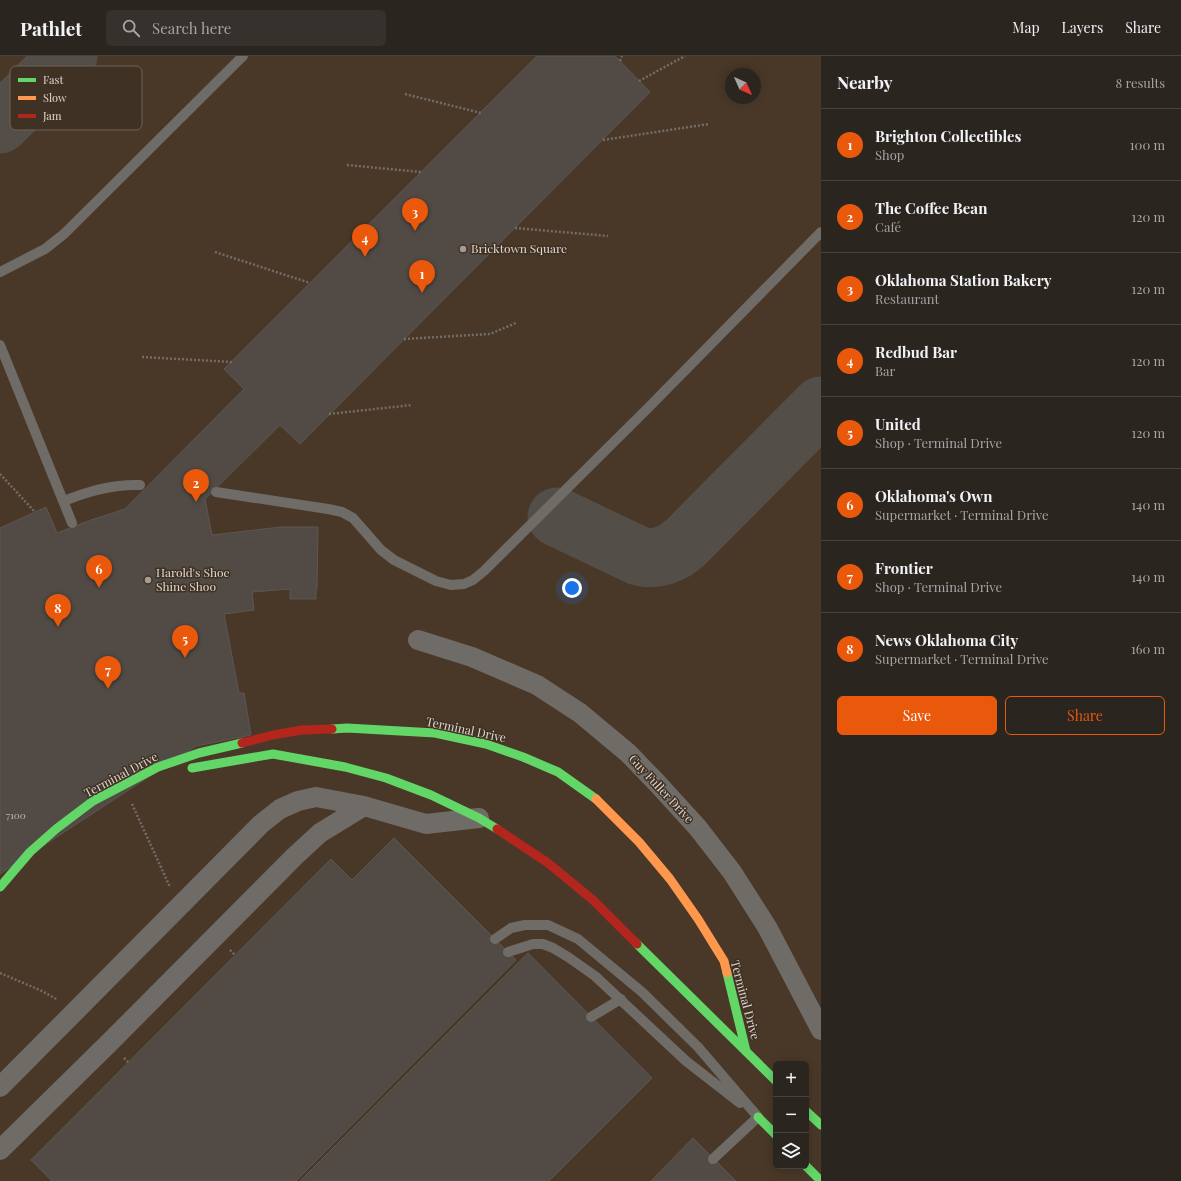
<!DOCTYPE html>
<meta charset="utf-8">
<style>
body{margin:0;font-family:"Playfair Display",serif;background:#37312d;color:#f1f3f6}
.controls{position:absolute;right:12px;bottom:12px;display:grid;overflow:hidden;border-radius:6px;box-shadow:0 2px 10px #0003}
.controls button{width:36px;height:36px;display:grid;place-items:center;padding:0;border:0;border-bottom:1px solid #47423e;background:#2b2520;color:#f1f3f6;font:20px sans-serif}
.compass{position:absolute;left:725px;top:12px;width:36px;height:36px;border-radius:50%;background:#2b2520;box-shadow:0 2px 10px #0003;rotate:135deg}
.you{position:absolute;left:572px;top:532px;width:14px;height:14px;margin:-10px;border:3px solid #fff;border-radius:50%;background:#1a73e8;box-shadow:0 0 0 6px #1a73e833}
.badge{display:grid;place-items:center;width:26px;height:26px;border-radius:50%;background:#ea580c;color:#fff;font-size:13px;font-weight:700}
.pin{position:absolute;translate:-50% -33px;filter:drop-shadow(0 1px 2px #0008)}
.pin::after{content:'';position:absolute;top:21px;width:14px;height:12px;background:inherit;clip-path:polygon(0 0,100% 0,50% 100%)}
.list{margin:0;padding:0;list-style:none}
h2{display:flex;justify-content:space-between;align-items:center;height:52px;margin:0;padding:0 16px;font-size:17px}
h2 small{font-size:13px;font-weight:400;color:#a6a5a5}
.list li{display:grid;grid-template-columns:26px 1fr auto;gap:12px;align-items:center;box-sizing:border-box;height:72px;padding:0 16px;border-top:1px solid #47423e}
.list b{display:block;font-size:15px;white-space:nowrap}
.list p{margin:0;font-size:13px;white-space:nowrap;color:#a6a5a5}
.list em{font-size:13px;font-style:normal;color:#a6a5a5}
.actions{display:flex;gap:8px;padding:12px 16px}
.actions a{flex:1;padding:9px 0;border:1px solid #ea580c;border-radius:6px;text-align:center;font-size:14px;color:#ea580c}
.actions .main{background:#ea580c;color:#fff}
.icon{flex:none;width:22px;height:22px;fill:none;stroke:currentColor;stroke-width:2;stroke-linecap:round;stroke-linejoin:round}
.map{position:relative;flex:none;width:821px;height:1125px;overflow:hidden}
header{display:flex;align-items:center;gap:24px;box-sizing:border-box;height:56px;padding:0 20px;background:#2b2520;border-bottom:1px solid #47423e}
header strong{font-size:19px}
nav{display:flex;gap:22px;margin-inline-start:auto;font-size:14px}
.search{width:280px;height:36px;background:#37312d;display:flex;align-items:center;gap:10px;box-sizing:border-box;padding:0 14px;border-radius:6px;color:#a6a5a5;font-size:15px}
main{display:flex}
aside{flex:1;background:#2b2520}
.map>svg:first-child{display:block}
</style>
<header>
<strong>Pathlet</strong>
<div class="search"><svg class="icon" aria-label="search" viewBox="0 0 24 24"><circle cx="10" cy="10" r="6"/><path d="M15 15l6 6"/></svg>Search here</div>
<nav><a>Map</a><a>Layers</a><a>Share</a></nav>
</header>
<main>
<div class="map">
<svg width="821" height="1125" viewBox="0 0 821 1125">
<rect width="100%" height="100%" fill="#39312a"/>
<path fill="#493827" fill-rule="evenodd" d="M0,0H821V1125H0ZM731,18H755V42H731ZM776,1008H806V1110H776Z"/>
<g fill="none" stroke-linecap="round" stroke-linejoin="round">
<path stroke="#544e48" stroke-width="59" d="M0,68L68,0
M557,461L639,500C657,505 673,498 686,486L821,350"/>
</g>
<path fill="#524b45" stroke="#5d5751" d="M537,0H615L650,36L300,388L280,369L205,443L212,479L281,471H318L317,533H316V543H290V533L252,536L254,554L224,558L239,637H244L251,679L196,690L0,818V472L46,451L57,477L91,464L125,453L244,333L224,313Z
M394,782L516,904L296,1125H52L31,1104L331,803L352,824Z
M528,897L652,1022L549,1125H300Z
M693,1082L736,1125H651Z"/>
<g fill="none" stroke-linecap="round" stroke-linejoin="round">
<path stroke="#716d6a" stroke-width="2.5" stroke-dasharray="2 2" stroke-linecap="butt" d="M620,5L622,0
M639,25L685,0
M405,38L481,57
M603,84L709,68
M347,109L421,116
M515,172L608,180
M215,196L310,227
M404,283L490,278L516,267
M142,301L232,306
M329,358L412,349
M0,418L35,456
M132,748L170,831
M230,894L235,899
M0,917L42,935L58,944
M124,1002L128,1006"/>
<path stroke="#6f6b67" stroke-width="10" d="M0,216L45,193L64,178L243,0
M0,289L72,467
M216,436L328,453L342,456L353,462L381,494L394,504L436,525L451,529L464,528L473,524L484,515L649,351L821,176
M64,445C88,435 113,428 140,429
M495,883L511,872L525,869H548L578,883L642,936L698,991L758,1061
M508,896L533,888H543L553,892L568,901L595,920L686,1005L740,1047
M591,961L621,943
M713,1103L758,1061"/>
<path stroke="#6f6b67" stroke-width="20" d="M418,584L472,601L537,629L580,657L628,697L657,727L698,772L732,816L767,871L821,974
M0,1031L261,768L280,753L298,745L316,741L364,750L426,768L479,762
M0,1094L109,987L295,800L320,777L364,750"/>
<path stroke="#63d668" stroke-width="9" d="M332,673L347,672L435,677L486,688L523,701L558,716L596,743
M192,712L273,698L345,711L386,722L431,739L479,762L497,773
M0,831L30,796L56,773L93,745L158,711L199,697L242,687
M637,888L776,1025
M727,917L746,995
M806,1055L821,1069
M758,1061L776,1079
M806,1110L821,1125"/>
<path stroke="#ff974d" stroke-width="9" d="M596,743L639,786L670,823L698,863L724,905L727,917"/>
<path stroke="#b3261e" stroke-width="9" d="M242,687L273,679L302,674L332,673
M497,773L548,807L593,844L637,888"/>
</g>
<g fill="#a69c95" stroke="#3f3124" stroke-width="1.5">
<circle cx="463" cy="193" r="4"/>
<circle cx="148" cy="524" r="4"/>
</g>
<g text-anchor="middle" stroke-width="3" stroke-linejoin="round" paint-order="stroke">
<g font-size="10" fill="#bcb3ac">
<text x="16" y="763">7100</text>
</g>
<g font-size="12" fill="#e0d6ce" stroke="#3f3124" text-anchor="start">
<text x="471" y="197">Bricktown Square</text>
<text x="156" y="521">Harold's Shoe<tspan x="156" dy="14">Shine Shoo</tspan></text>
</g>
<g font-size="12" fill="#e0d6ce" stroke="#3f3124">
<text transform="translate(466 674) rotate(12)" y="4">Terminal Drive</text>
<text transform="translate(121 719) rotate(-28)" y="4">Terminal Drive</text>
<text transform="translate(661 733) rotate(47)" y="4">Guy Fuller Drive</text>
<text transform="translate(745 944) rotate(75)" y="4">Terminal Drive</text>
</g>
</g>
<rect x="10" y="10" width="132" height="64" rx="6" fill="#3f3124" stroke="#6f6357" stroke-width="1"/>
<rect x="18" y="22" width="18" height="4" fill="#63d668"/>
<rect x="18" y="40" width="18" height="4" fill="#ff974d"/>
<rect x="18" y="58" width="18" height="4" fill="#b3261e"/>
<g font-size="11" fill="#e0d6ce">
<text x="43" y="28">Fast</text>
<text x="43" y="46">Slow</text>
<text x="43" y="64">Jam</text>
</g>
</svg>
<div class="controls">
<button>+</button>
<button>−</button>
<button><svg class="icon" aria-label="layers" viewBox="0 0 24 24"><path d="M12 4l9 5-9 5-9-5zM3 14l9 5 9-5"/></svg></button>
</div>
<svg class="compass" viewBox="-18 -18 36 36"><path d="M0-13l5 13h-10z" fill="#e53935"/><path d="M0 13l5-13h-10z" fill="#a6a5a5"/></svg>
<div class="you"></div>
<div class="pin badge" style="left:422px;top:237px">1</div>
<div class="pin badge" style="left:196px;top:446px">2</div>
<div class="pin badge" style="left:415px;top:175px">3</div>
<div class="pin badge" style="left:365px;top:201px">4</div>
<div class="pin badge" style="left:185px;top:602px">5</div>
<div class="pin badge" style="left:99px;top:532px">6</div>
<div class="pin badge" style="left:108px;top:633px">7</div>
<div class="pin badge" style="left:58px;top:571px">8</div>
</div>
<aside>
<h2>Nearby<small>8 results</small></h2>
<ul class="list">
<li><span class="badge">1</span><div><b>Brighton Collectibles</b><p>Shop</p></div><em>100 m</em></li>
<li><span class="badge">2</span><div><b>The Coffee Bean</b><p>Café</p></div><em>120 m</em></li>
<li><span class="badge">3</span><div><b>Oklahoma Station Bakery</b><p>Restaurant</p></div><em>120 m</em></li>
<li><span class="badge">4</span><div><b>Redbud Bar</b><p>Bar</p></div><em>120 m</em></li>
<li><span class="badge">5</span><div><b>United</b><p>Shop · Terminal Drive</p></div><em>120 m</em></li>
<li><span class="badge">6</span><div><b>Oklahoma's Own</b><p>Supermarket · Terminal Drive</p></div><em>140 m</em></li>
<li><span class="badge">7</span><div><b>Frontier</b><p>Shop · Terminal Drive</p></div><em>140 m</em></li>
<li><span class="badge">8</span><div><b>News Oklahoma City</b><p>Supermarket · Terminal Drive</p></div><em>160 m</em></li>
</ul>
<div class="actions"><a class="main">Save</a><a>Share</a></div>
</aside>
</main>
